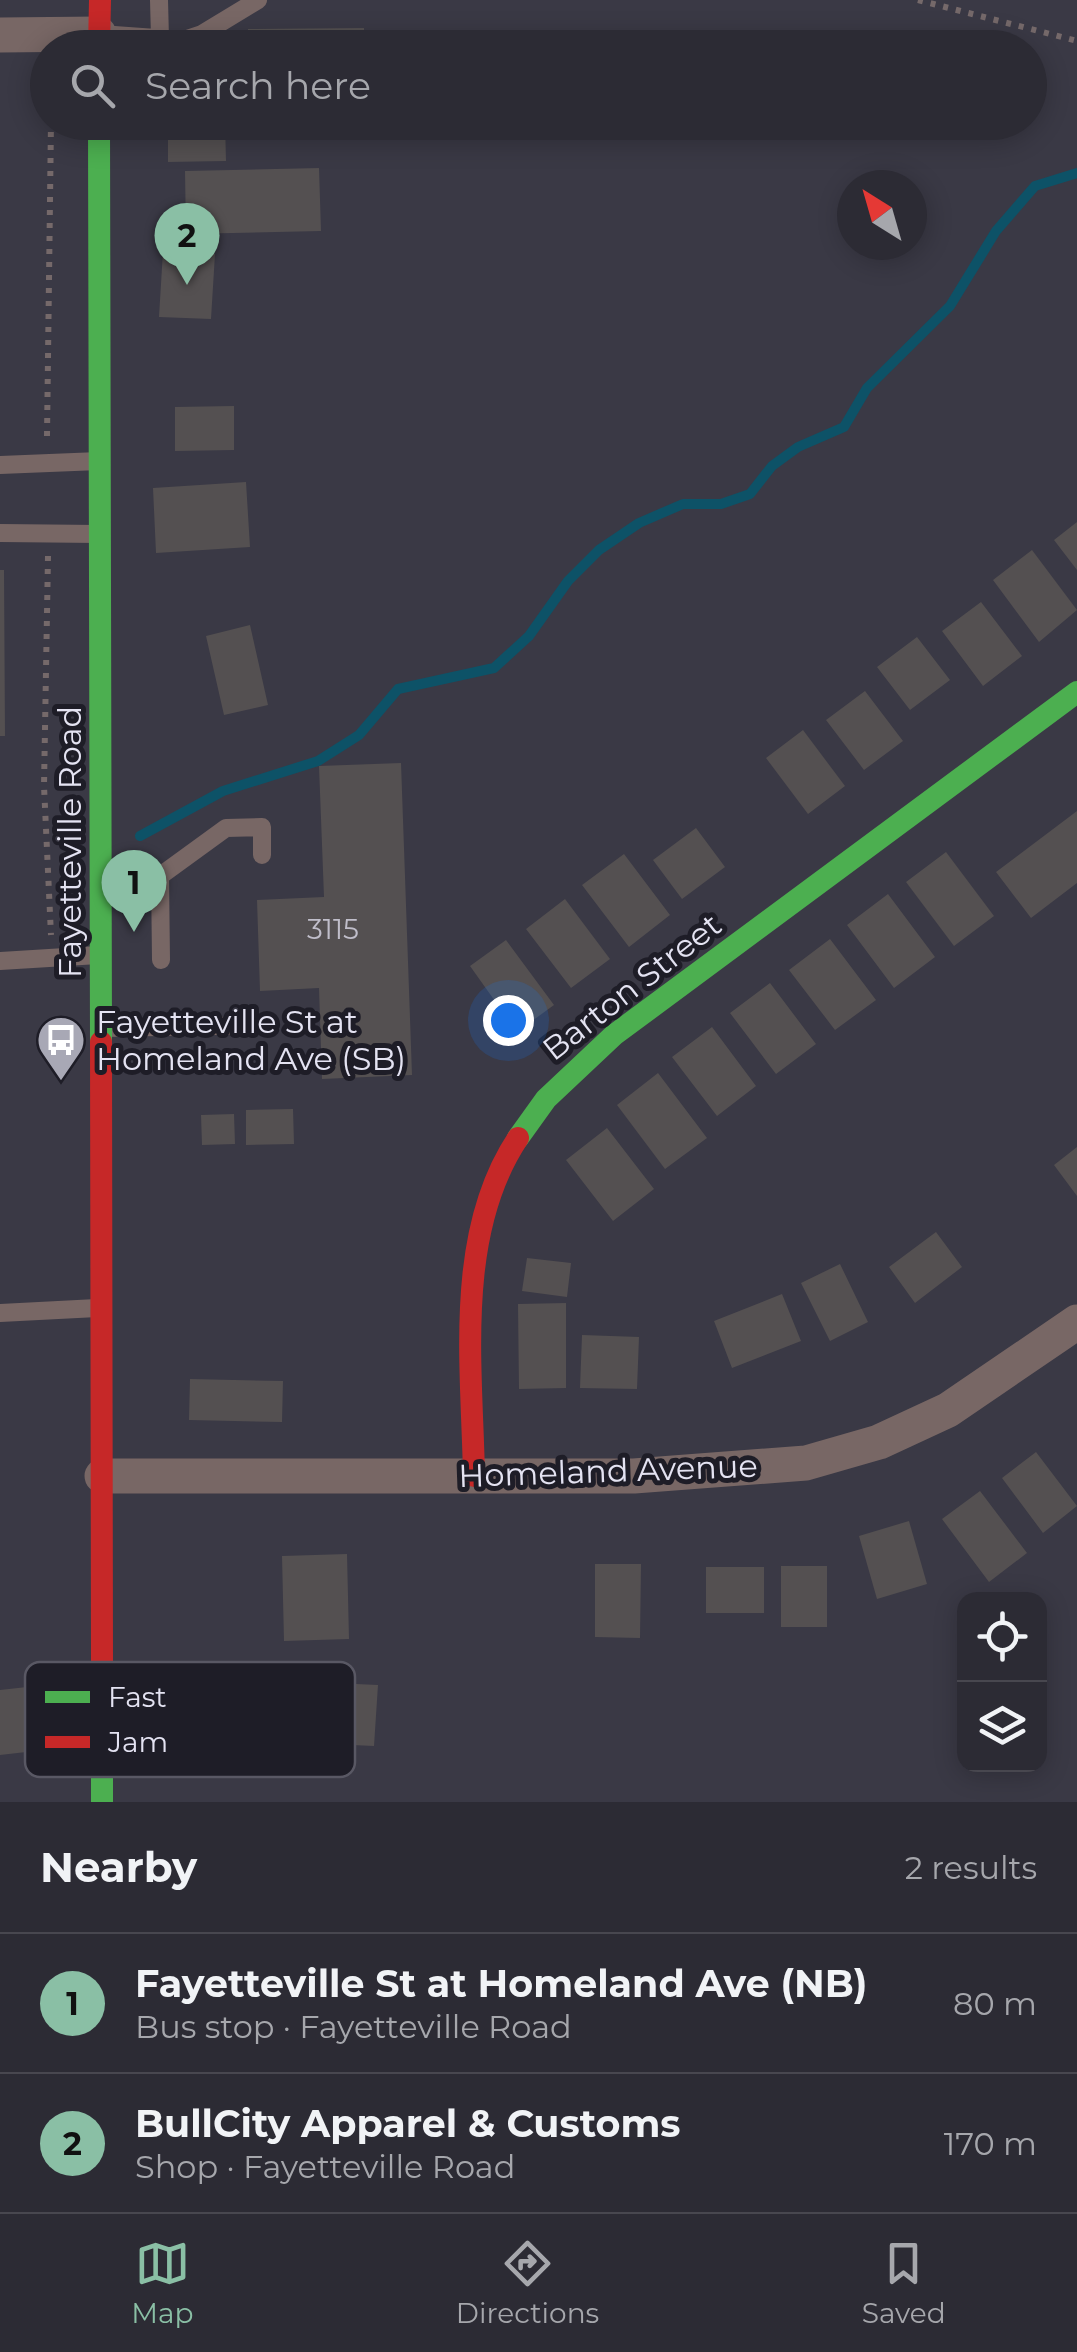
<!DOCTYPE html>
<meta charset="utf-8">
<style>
body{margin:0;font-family:Montserrat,sans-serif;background:#34333c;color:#f1f3f6}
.controls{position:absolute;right:30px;bottom:30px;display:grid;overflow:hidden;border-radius:20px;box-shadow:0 5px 25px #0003}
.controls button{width:90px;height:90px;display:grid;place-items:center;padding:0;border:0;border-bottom:2px solid #48474f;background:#2c2b34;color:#f1f3f6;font:50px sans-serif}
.compass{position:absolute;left:837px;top:170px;width:90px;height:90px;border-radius:50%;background:#2c2b34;box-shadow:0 5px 25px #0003;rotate:323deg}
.you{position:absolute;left:508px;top:1020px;width:35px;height:35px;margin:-25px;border:8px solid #fff;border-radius:50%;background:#1a73e8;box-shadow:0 0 0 15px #1a73e833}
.badge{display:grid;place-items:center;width:65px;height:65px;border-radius:50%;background:#8abfa5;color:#111;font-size:32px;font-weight:700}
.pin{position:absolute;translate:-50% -82px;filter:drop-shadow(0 2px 5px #0008)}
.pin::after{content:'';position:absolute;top:52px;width:35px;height:30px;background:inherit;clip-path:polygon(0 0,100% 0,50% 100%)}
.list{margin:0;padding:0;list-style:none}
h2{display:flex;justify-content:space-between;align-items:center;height:130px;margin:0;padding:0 40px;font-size:42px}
h2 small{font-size:32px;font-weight:400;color:#a6a7ac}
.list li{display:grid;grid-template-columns:65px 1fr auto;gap:30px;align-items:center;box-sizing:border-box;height:140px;padding:0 40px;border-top:2px solid #48474f}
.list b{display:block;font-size:38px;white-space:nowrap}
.list p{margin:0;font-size:32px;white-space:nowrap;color:#a6a7ac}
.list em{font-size:32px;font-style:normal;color:#a6a7ac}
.icon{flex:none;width:55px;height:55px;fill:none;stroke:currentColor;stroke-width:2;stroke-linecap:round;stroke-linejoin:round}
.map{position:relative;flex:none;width:1077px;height:1802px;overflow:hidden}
.search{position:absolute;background:#2c2b34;box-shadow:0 5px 25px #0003;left:30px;right:30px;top:30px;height:110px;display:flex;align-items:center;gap:25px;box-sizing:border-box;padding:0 35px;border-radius:55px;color:#a6a7ac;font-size:38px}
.sheet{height:410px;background:#2c2b34}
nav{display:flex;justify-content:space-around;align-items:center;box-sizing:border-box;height:140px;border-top:2px solid #48474f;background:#2c2b34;font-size:28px;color:#a6a7ac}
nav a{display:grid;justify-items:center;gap:5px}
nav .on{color:#8abfa5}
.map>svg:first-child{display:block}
</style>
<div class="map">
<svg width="1077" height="1802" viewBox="0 0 1077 1802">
<rect width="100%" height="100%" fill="#3a3945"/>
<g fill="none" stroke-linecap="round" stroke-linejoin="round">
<path stroke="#0d5267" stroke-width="10" d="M140,836L223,791L318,761L359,735L398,689L494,668L529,636L568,581L599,550L639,523L683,504H721L750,494L772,466L798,447L844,427L867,388L950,306L996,231L1035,186L1077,173"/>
</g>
<path fill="#545051" d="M364,28V48H248V29Z
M168,122H225L226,161L168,162Z
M319,168L321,231L186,234L185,171Z
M163,251L215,254L211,319L159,317Z
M234,406V450L175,451V407Z
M246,482L250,547L156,553L153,488Z
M1077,522V570L1054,540Z
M1032,550L1077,610L1039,642L993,580Z
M0,570H4L5,736H0Z
M981,602L1022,656L983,686L942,631Z
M250,625L268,705L224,715L206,636Z
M917,637L950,680L910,710L877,667Z
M865,691L903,741L864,770L826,720Z
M803,730L845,786L808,814L766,758Z
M401,763L412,1075L322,1079L319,988L260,991L257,900L324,897L319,766Z
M1077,811V883L1031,918L996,872Z
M696,828L725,867L682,899L653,860Z
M946,852L994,916L954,946L906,882Z
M624,854L670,915L629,947L582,885Z
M888,894L935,957L894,988L847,925Z
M565,899L610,959L571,988L526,929Z
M830,939L876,1000L835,1030L789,970Z
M506,940L554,1005L517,1032L470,966Z
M770,983L816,1044L776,1074L730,1013Z
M712,1027L756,1086L717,1116L672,1057Z
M658,1073L707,1138L665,1169L617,1105Z
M293,1109L294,1144L246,1145V1110Z
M234,1114L235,1144L202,1145L201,1115Z
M607,1128L654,1189L613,1221L566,1160Z
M1077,1147V1196L1054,1165Z
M936,1232L962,1267L915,1303L889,1267Z
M527,1258L571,1263L567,1297L522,1291Z
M840,1264L868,1322L830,1341L801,1283Z
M782,1294L801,1341L732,1368L714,1321Z
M566,1303V1388L519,1389L518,1304Z
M582,1335L639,1337L637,1389L580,1388Z
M190,1379L283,1381L282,1422L189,1420Z
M1036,1452L1077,1506L1043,1533L1002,1478Z
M980,1491L1027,1553L989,1582L942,1519Z
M909,1521L927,1584L877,1599L859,1536Z
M347,1554L349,1639L284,1641L282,1556Z
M595,1564H641L640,1638L595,1637Z
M781,1566H827V1627H781Z
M706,1567H764V1613H706Z
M290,1681L378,1685L374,1746L286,1742Z
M27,1687L35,1751L0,1755V1690Z"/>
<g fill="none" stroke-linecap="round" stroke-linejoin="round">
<path stroke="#75696a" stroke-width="6" stroke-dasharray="5 8" stroke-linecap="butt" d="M918,0L1077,41
M48,75L43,83L48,91
M47,436L51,122
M48,556L44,786L51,935"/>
<path stroke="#786765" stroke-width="18" d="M159,0L160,38
M100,34L184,40L202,34L258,0
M0,465L99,461
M0,533L99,534
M160,876L161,960
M103,879L160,876L226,828L262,827V855
M0,961L98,955
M103,1028L264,1025
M0,1313L97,1308"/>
<path stroke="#786765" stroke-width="35" d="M0,35L99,34
M102,1476H634L806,1463L879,1442L948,1410L1077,1322"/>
<path stroke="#4caf50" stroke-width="22" d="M99,122L101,1042
M518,1138L546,1099L614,1035L1077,692
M102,1664V1802"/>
<path stroke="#c62828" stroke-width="22" d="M99,48L100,0
M101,1042L102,1664
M474,1476C472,1366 454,1234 518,1138"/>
</g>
<defs>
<g id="bus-pin" transform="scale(2.5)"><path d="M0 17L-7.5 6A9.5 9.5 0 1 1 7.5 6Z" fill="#a8a8b5" stroke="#1e1d27"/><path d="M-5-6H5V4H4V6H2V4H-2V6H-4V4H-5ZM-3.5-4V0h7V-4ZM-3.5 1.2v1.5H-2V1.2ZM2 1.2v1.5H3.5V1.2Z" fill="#fff"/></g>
</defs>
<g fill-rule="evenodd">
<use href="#bus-pin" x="61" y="1040"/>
</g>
<g text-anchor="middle" stroke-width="10" stroke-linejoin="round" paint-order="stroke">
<g font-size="28" fill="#c0beca">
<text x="333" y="939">3115</text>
</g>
<g font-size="32" fill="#e4e3f2" stroke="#1e1d27">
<text transform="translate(70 842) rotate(-90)" y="11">Fayetteville Road</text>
<text transform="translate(632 987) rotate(-38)" y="11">Barton Street</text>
<text transform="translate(608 1471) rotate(-2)" y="11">Homeland Avenue</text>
</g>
<g font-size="32" fill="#e4e3f2" stroke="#1e1d27" text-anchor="start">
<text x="96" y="1033">Fayetteville St at<tspan x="96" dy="37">Homeland Ave (SB)</tspan></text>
</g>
</g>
<rect x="25" y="1662" width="330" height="115" rx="15" fill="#1e1d27" stroke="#595864" stroke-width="2.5"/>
<rect x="45" y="1691" width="45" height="12" fill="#4caf50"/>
<rect x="45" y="1736" width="45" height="12" fill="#c62828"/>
<g font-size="28" fill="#e4e3f2">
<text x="108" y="1707">Fast</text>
<text x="108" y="1752">Jam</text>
</g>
</svg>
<div class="controls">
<button><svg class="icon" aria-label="locate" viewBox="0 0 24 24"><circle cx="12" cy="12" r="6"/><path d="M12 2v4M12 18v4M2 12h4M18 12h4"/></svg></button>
<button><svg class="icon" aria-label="layers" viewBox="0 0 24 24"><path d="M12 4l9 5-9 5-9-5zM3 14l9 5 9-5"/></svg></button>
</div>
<svg class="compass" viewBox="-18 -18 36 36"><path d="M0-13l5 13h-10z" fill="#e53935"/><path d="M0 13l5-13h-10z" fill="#a6a7ac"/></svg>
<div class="you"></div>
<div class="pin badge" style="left:134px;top:932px">1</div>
<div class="pin badge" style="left:187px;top:285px">2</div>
<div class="search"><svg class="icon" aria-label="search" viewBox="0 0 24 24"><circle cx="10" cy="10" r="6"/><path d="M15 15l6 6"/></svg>Search here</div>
</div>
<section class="sheet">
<h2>Nearby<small>2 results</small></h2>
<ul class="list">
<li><span class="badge">1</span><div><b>Fayetteville St at Homeland Ave (NB)</b><p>Bus stop · Fayetteville Road</p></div><em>80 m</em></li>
<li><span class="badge">2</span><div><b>BullCity Apparel &amp; Customs</b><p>Shop · Fayetteville Road</p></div><em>170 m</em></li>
</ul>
</section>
<nav>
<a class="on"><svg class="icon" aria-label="map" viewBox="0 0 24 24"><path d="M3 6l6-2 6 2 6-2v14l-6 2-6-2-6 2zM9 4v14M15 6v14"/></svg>Map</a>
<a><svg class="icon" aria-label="directions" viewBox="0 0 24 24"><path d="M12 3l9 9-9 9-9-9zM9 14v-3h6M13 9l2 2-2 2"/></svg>Directions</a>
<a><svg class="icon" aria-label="saved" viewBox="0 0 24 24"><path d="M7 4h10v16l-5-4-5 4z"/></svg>Saved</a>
</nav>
